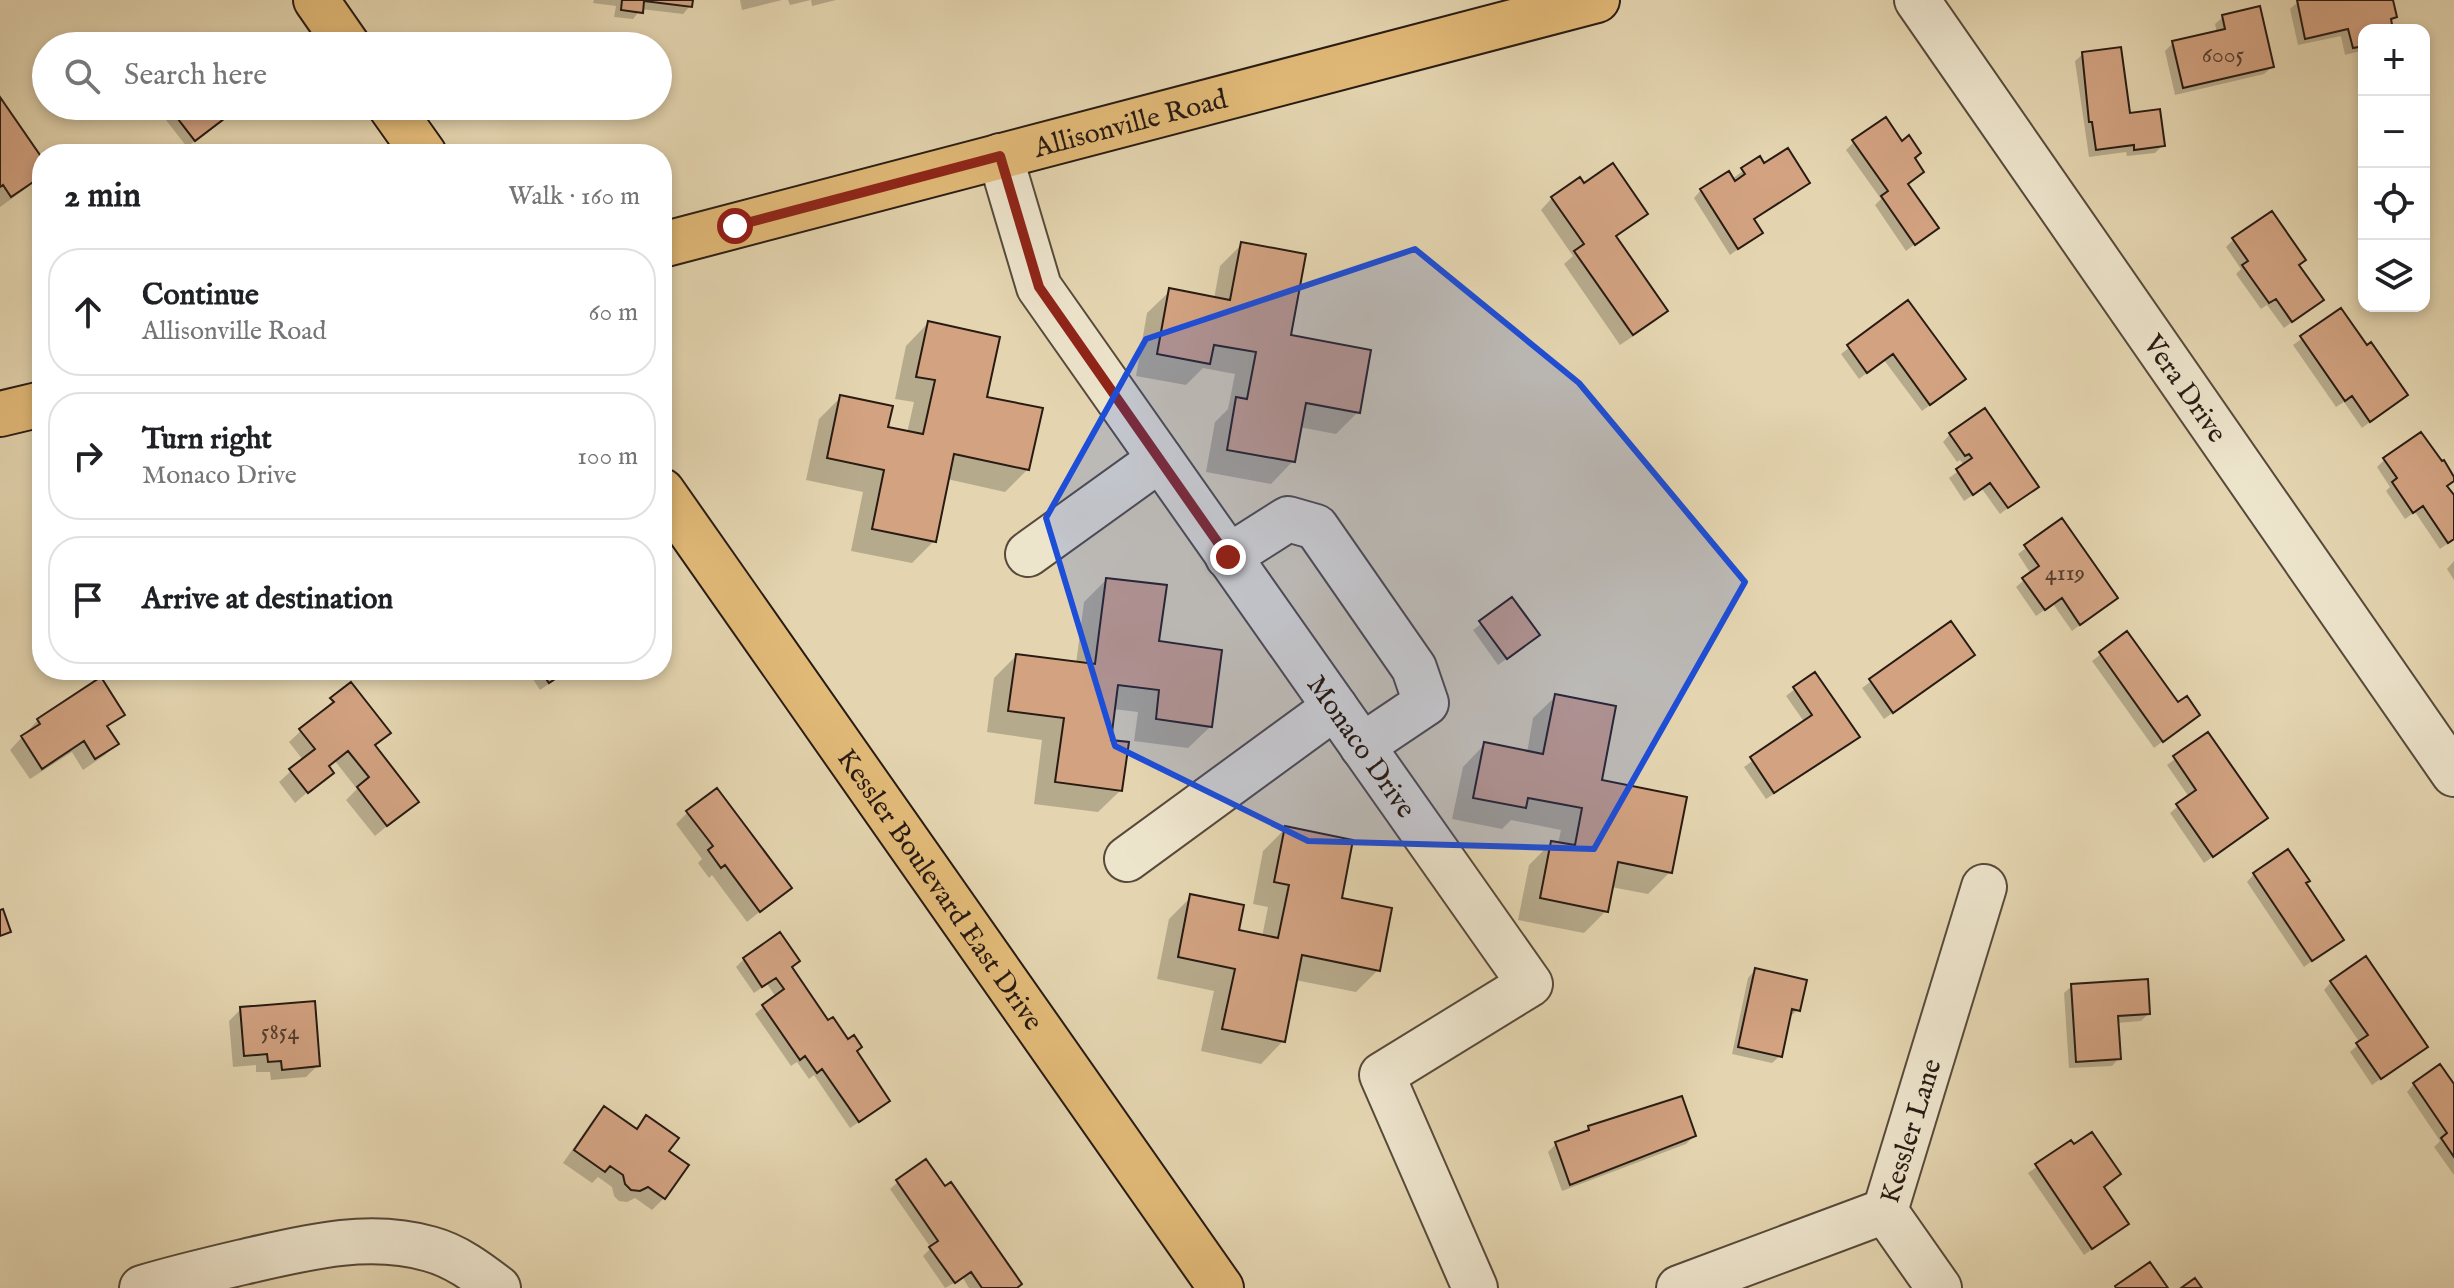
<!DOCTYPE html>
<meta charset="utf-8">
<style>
body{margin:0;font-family:"IM FELL English",serif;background:#f6f6f6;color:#202124}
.controls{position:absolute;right:24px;top:24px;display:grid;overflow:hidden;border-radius:16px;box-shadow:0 4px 12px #0003}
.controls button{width:72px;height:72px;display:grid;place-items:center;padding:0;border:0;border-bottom:2px solid #e0e0e0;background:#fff;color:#202124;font:40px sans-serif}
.stop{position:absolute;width:24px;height:24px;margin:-18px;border:6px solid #8f2418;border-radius:50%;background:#fff}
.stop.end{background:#8f2418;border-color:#fff;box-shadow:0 2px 8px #0008}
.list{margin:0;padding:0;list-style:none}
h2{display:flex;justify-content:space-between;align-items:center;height:104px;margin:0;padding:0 32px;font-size:34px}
h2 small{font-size:26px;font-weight:400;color:#757577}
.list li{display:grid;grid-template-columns:52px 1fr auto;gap:24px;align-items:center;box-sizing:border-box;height:128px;margin:0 16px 16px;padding:0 16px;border:2px solid #e0e0e0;border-radius:32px}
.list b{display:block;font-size:30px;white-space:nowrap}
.list p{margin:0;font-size:26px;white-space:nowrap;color:#757577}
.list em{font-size:26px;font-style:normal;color:#757577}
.icon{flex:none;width:44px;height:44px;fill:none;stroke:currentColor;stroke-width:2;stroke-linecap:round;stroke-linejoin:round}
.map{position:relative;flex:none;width:2454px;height:1288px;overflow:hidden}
.search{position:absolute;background:#fff;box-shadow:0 4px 12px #0003;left:32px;top:32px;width:640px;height:88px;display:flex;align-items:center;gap:20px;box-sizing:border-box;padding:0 28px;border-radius:44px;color:#757577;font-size:30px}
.panel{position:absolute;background:#fff;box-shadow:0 4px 12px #0003;left:32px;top:144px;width:640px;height:536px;border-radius:32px}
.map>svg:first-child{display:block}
</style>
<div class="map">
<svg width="2454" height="1288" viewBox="0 0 2454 1288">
<rect width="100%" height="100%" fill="#e4d5b0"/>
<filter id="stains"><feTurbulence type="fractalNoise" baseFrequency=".0025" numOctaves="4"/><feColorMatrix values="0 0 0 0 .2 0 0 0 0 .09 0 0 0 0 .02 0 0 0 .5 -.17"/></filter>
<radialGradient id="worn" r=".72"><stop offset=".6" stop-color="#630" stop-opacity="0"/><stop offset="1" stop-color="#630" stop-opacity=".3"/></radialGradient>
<path fill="#0003" d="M594,0H691L690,6L683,14L641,9L633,19L614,17L616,6L593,3Z
M740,0H782L742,10Z
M788,0H836L812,6L811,0L790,5Z
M2305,0H2391L2395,17L2390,22L2391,30H2364V50L2345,55L2341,36L2298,45L2290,9L2298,2Z
M2223,17L2272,67L2264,74L2175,95L2165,51L2173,43L2217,33L2215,24Z
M2083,54L2128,116L2163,145L2155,153L2127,156L2126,152L2089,157L2075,61Z
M0,100L41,160L34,166L40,175L28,187L0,207Z
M155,106H226L223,119L187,147Z
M1854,142L1913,159L1922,172L1907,185L1936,228L1906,251L1875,205L1881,199L1846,150Z
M1759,159L1763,166L1808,183L1752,221L1760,233L1730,255L1694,198L1701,190L1732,179Z
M1584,186L1645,213L1615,238L1665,311L1654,322L1620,345L1564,264L1573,256L1541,210L1552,198Z
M2233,240L2297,266L2321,300L2284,328L2267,305L2261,309L2236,274L2241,269L2226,247Z
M1242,244L1289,337L1358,412L1336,434L1299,427L1293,461L1271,484L1206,472L1215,422L1228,409L1235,374L1203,368L1186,385L1136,376L1147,313L1170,291L1214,299L1220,266Z
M1907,303L1956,386L1922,411L1884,360L1859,379L1841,354Z
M2340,311L2406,395L2362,428L2344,402L2336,407L2293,345Z
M928,323L985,398L1028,469L1005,492L947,479L934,541L912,563L851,551L863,492L806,480L819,419L841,397L885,428L907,433L914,402L895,399L906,346Z
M1950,434L2037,486L2000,514L1982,489L1964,501L1949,478L1965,466L1960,460L1957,462L1943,442Z
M2384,460L2441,464L2446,487L2454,499V539L2440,549L2415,512L2405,519L2386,491L2390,487L2377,467Z
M2061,521L2115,598L2072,631L2053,604L2036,616L2016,587L2031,574L2018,554Z
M2454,561V580L2447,569Z
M1106,580L1211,726L1188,748L1134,741L1138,712L1113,709L1109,741L1121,790L1098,812L1034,804L1042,740L987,732L994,678L1016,656L1076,664L1084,602Z
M1512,600L1530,642L1498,665L1473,630Z
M1950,623L1965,662L1884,719L1862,688Z
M2127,634L2177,705L2198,715L2154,748L2092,661Z
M527,670H569L540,690Z
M576,670H598L584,680Z
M1814,674L1857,737L1850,745L1766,799L1744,767L1805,723L1786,696Z
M350,685L388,733L374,746L417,801L375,836L346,800L357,789L335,761L327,767L331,772L295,803L279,782L303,760L289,742Z
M1556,696L1599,782L1670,872L1648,894L1611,887L1606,911L1584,933L1518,920L1529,865L1551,843L1558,844L1561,830L1511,820L1502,829L1452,819L1463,767L1485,744L1527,753L1533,718Z
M122,714L106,729L116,744L105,755L83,770L72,752L30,779L10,750L38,720Z
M2208,734L2266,818L2204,863L2170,813L2189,797L2167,765Z
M688,812L789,888L747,922L712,875L709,878L698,863L702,859L676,824Z
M1286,828L1378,970L1356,992L1295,980L1283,1041L1261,1064L1201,1051L1214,991L1157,979L1169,919L1191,897L1237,931L1262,937L1268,907L1253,904L1263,851Z
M2254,874L2304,884L2341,939L2304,967L2247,882Z
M744,959L790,968L828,1023L855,1052L880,1108L850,1128L814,1075L809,1079L797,1062L791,1066L755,1014L776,997L767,984L754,993L736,967Z
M1755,970L1798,1010L1788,1018L1780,1056L1772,1063L1732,1054L1748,978Z
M2331,982L2426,1046L2372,1085L2350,1052L2360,1043L2324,990Z
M2072,986L2148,1014L2141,1021L2117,1023L2119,1058L2112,1066L2069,1068L2064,993Z
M241,1009L318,1065L306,1077L271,1080L270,1072H256V1065L233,1067L229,1021Z
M2414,1084L2454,1088V1175L2434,1147L2440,1141L2407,1092Z
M605,1109L635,1130L647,1118L666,1152L664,1198L652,1210L635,1198L627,1202L619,1201L614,1196L612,1187L598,1177L592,1183L563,1163L593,1120Z
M1589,1128L1694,1136L1686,1144L1562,1191L1548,1152L1556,1144L1583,1134Z
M2070,1143L2119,1174L2102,1188L2127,1224L2084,1255L2028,1173Z
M898,1182L1015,1288H969L963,1278L945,1288L923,1256L931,1248L890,1189Z"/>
<path fill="#d2a281" stroke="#281b13" stroke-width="2" d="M622,0H693L692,7L644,1L643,13L621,10Z
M2297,0H2393L2397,17L2391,19L2393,30H2364V46L2353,48L2348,29L2305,39Z
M2260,6L2274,67L2183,88L2172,41L2225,29L2222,15Z
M2121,47L2130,113L2160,109L2165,146L2134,150V145L2096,150L2092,122H2089L2082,52Z
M0,97L42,158L36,165L42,176L11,197L3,185L0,187Z
M168,106H228L233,112L195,141Z
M1886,117L1902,141L1909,135L1921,153L1915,158L1924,172L1908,184L1939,228L1915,245L1881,196L1888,191L1852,140Z
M1788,148L1810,183L1754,219L1763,233L1738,249L1700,189L1729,171L1735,181L1745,174L1741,168L1760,156L1764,163Z
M1613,163L1648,214L1616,236L1668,311L1633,335L1574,251L1584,244L1551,197L1580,177L1584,183Z
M2272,211L2306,260L2299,265L2324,300L2292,322L2276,299L2269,303L2242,265L2248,261L2232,238Z
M1241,242L1306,254L1291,335L1371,350L1360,413L1306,403L1295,462L1227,450L1236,397L1247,399L1256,352L1214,345L1210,364L1157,354L1169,288L1230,300Z
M1908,300L1966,379L1930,405L1893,354L1867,373L1847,345Z
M2341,308L2367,345L2371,342L2408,395L2370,422L2352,396L2345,401L2300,336Z
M928,321L1000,337L987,397L1043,408L1029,470L954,454L936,542L872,529L884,470L827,458L840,395L893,406L888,427L923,434L935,380L916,377Z
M1985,408L2039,487L2008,508L1990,483L1973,495L1956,469L1972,458L1969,454L1965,456L1949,433Z
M2421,432L2442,461L2444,460L2454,477V481L2447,486L2454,495V539L2448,543L2423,506L2413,513L2392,482L2397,478L2383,458Z
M2062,518L2118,598L2080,625L2062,598L2045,610L2022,578L2039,566L2024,545Z
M1106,578L1167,585L1159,641L1222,650L1212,727L1156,719L1159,690L1118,685L1111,740L1129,742L1122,791L1055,782L1064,718L1008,711L1016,654L1095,664Z
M1512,597L1540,635L1507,659L1479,621Z
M1951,621L1975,655L1893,713L1869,679Z
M2127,631L2178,702L2187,696L2200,715L2163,742L2099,652Z
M540,670H568L549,683Z
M1815,672L1860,737L1774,793L1750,757L1812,715L1793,687Z
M101,677L125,715L107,726L119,744L95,759L84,741L42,769L21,736L40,724L37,719Z
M351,682L391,733L375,745L419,802L387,826L357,787L369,777L348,751L329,766L334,773L308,793L289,769L315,749L299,729L334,702L330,698Z
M1555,694L1616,706L1602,780L1687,797L1672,873L1618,862L1608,912L1540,898L1551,841L1575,845L1582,808L1528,798L1526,808L1473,798L1484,742L1543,754Z
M2208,732L2268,818L2213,857L2176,804L2196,790L2173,756Z
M717,788L792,888L760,912L725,865L721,868L708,850L713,846L686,811Z
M1285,826L1353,840L1342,898L1392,908L1380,971L1302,955L1285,1042L1222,1029L1235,969L1178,957L1190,894L1244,905L1239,930L1278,938L1289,885L1274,882Z
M2288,849L2310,881L2306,883L2344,940L2312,961L2253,873Z
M3,909L11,932L0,936V910Z
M780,932L800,961L792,967L828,1020L833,1017L848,1039L854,1035L862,1047L857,1051L890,1101L859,1122L822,1069L817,1073L805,1056L800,1060L762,1005L784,989L776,978L762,987L743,958Z
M2366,956L2428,1047L2381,1079L2356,1043L2368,1035L2330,981Z
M1755,968L1807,980L1800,1011L1792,1009L1782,1057L1738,1047Z
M2148,979L2150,1014L2118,1016L2121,1059L2076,1062L2071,984Z
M315,1001L320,1066L282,1070L281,1061L268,1062L267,1054L244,1056L240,1007Z
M2440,1064L2454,1084V1157L2441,1138L2447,1133L2413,1083Z
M1682,1096L1696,1136L1570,1185L1555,1142L1589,1130L1588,1126Z
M604,1106L637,1129L646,1115L679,1138L669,1151L689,1165L665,1199L648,1187L640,1191L631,1190L625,1184L623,1175L610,1166L605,1172L574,1150Z
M2092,1132L2121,1174L2104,1187L2129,1224L2092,1249L2035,1164L2071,1140L2074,1144Z
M926,1159L945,1186L951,1182L1022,1284L1017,1288H982L971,1272L955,1283L929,1247L938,1241L896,1180Z
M2150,1262L2168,1288H2116L2115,1286Z
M2195,1278L2202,1288H2181Z"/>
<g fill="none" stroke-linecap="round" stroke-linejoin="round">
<g stroke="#574a3a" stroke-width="48">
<g id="minor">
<path id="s1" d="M1917,0L2454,774"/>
<path id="s2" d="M1000,156L1039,287L1530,984L1382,1075L1475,1288"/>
<path d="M1028,554L1160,459"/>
<path d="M1228,557L1288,519L1316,527L1414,668L1426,703L1362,746"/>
<path d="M1127,859L1335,707"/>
<path id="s3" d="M1885,1211L1984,887"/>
<path d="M1885,1211L1939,1288"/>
<path d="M142,1288C175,1278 209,1270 243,1262C304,1248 368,1231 430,1249C456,1256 477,1272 498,1288"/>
<path d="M1679,1288L1885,1211"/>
</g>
</g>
<g stroke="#281b13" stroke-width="48">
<g id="major">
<path d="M316,0L348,46"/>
<path d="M390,106L424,154"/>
<path id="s4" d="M662,245L1597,0"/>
<path d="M0,414L42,404"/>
<path id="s5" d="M662,491L1221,1288"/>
</g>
</g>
<use href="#minor" stroke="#ede4cc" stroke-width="44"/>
<use href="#major" stroke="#e2ba78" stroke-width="44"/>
</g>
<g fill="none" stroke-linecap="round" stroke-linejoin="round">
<path stroke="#8f2418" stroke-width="10" d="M735,226L1000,156L1039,287L1228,557"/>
</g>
<path fill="#1d4ed8" fill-opacity="0.2" stroke="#1d4ed8" stroke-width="6" stroke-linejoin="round" d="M1415,249L1579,383L1745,582L1594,849L1308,841L1115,746L1046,518L1146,339Z"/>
<g text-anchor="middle" stroke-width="6" stroke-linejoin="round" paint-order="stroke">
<g font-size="24" fill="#523d2e">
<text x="2223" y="62">6005</text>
<text x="2065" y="580">4119</text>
<text x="280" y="1039">5854</text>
</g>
<g font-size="28" fill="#281b13" stroke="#ede4cc">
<text dy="10" stroke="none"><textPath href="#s4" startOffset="484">Allisonville Road</textPath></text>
<text dy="10" stroke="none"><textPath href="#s1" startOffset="472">Vera Drive</textPath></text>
<text dy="10" stroke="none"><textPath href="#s2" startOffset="698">Monaco Drive</textPath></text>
<text dy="10" stroke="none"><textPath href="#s5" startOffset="486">Kessler Boulevard East Drive</textPath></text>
<text dy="10" stroke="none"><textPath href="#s3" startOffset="84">Kessler Lane</textPath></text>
</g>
</g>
<rect width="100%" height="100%" filter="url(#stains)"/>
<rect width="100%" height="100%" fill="url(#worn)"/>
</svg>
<div class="controls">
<button>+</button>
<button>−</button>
<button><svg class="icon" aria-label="locate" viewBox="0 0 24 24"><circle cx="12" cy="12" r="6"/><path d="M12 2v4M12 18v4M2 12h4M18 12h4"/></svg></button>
<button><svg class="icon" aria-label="layers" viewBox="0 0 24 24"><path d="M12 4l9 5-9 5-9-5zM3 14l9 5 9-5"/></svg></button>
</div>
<div class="stop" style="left:735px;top:226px"></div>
<div class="stop end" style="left:1228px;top:557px"></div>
<div class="search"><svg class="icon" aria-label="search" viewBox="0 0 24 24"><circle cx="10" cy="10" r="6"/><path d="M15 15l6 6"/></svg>Search here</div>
<section class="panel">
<h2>2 min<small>Walk · 160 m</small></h2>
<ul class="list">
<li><svg class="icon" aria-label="ahead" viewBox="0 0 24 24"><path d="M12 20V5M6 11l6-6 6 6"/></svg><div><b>Continue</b><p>Allisonville Road</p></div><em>60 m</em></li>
<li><svg class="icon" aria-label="right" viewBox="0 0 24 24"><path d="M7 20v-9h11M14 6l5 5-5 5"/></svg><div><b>Turn right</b><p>Monaco Drive</p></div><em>100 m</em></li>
<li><svg class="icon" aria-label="arrive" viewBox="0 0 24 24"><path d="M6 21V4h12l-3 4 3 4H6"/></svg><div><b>Arrive at destination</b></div></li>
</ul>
</section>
</div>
